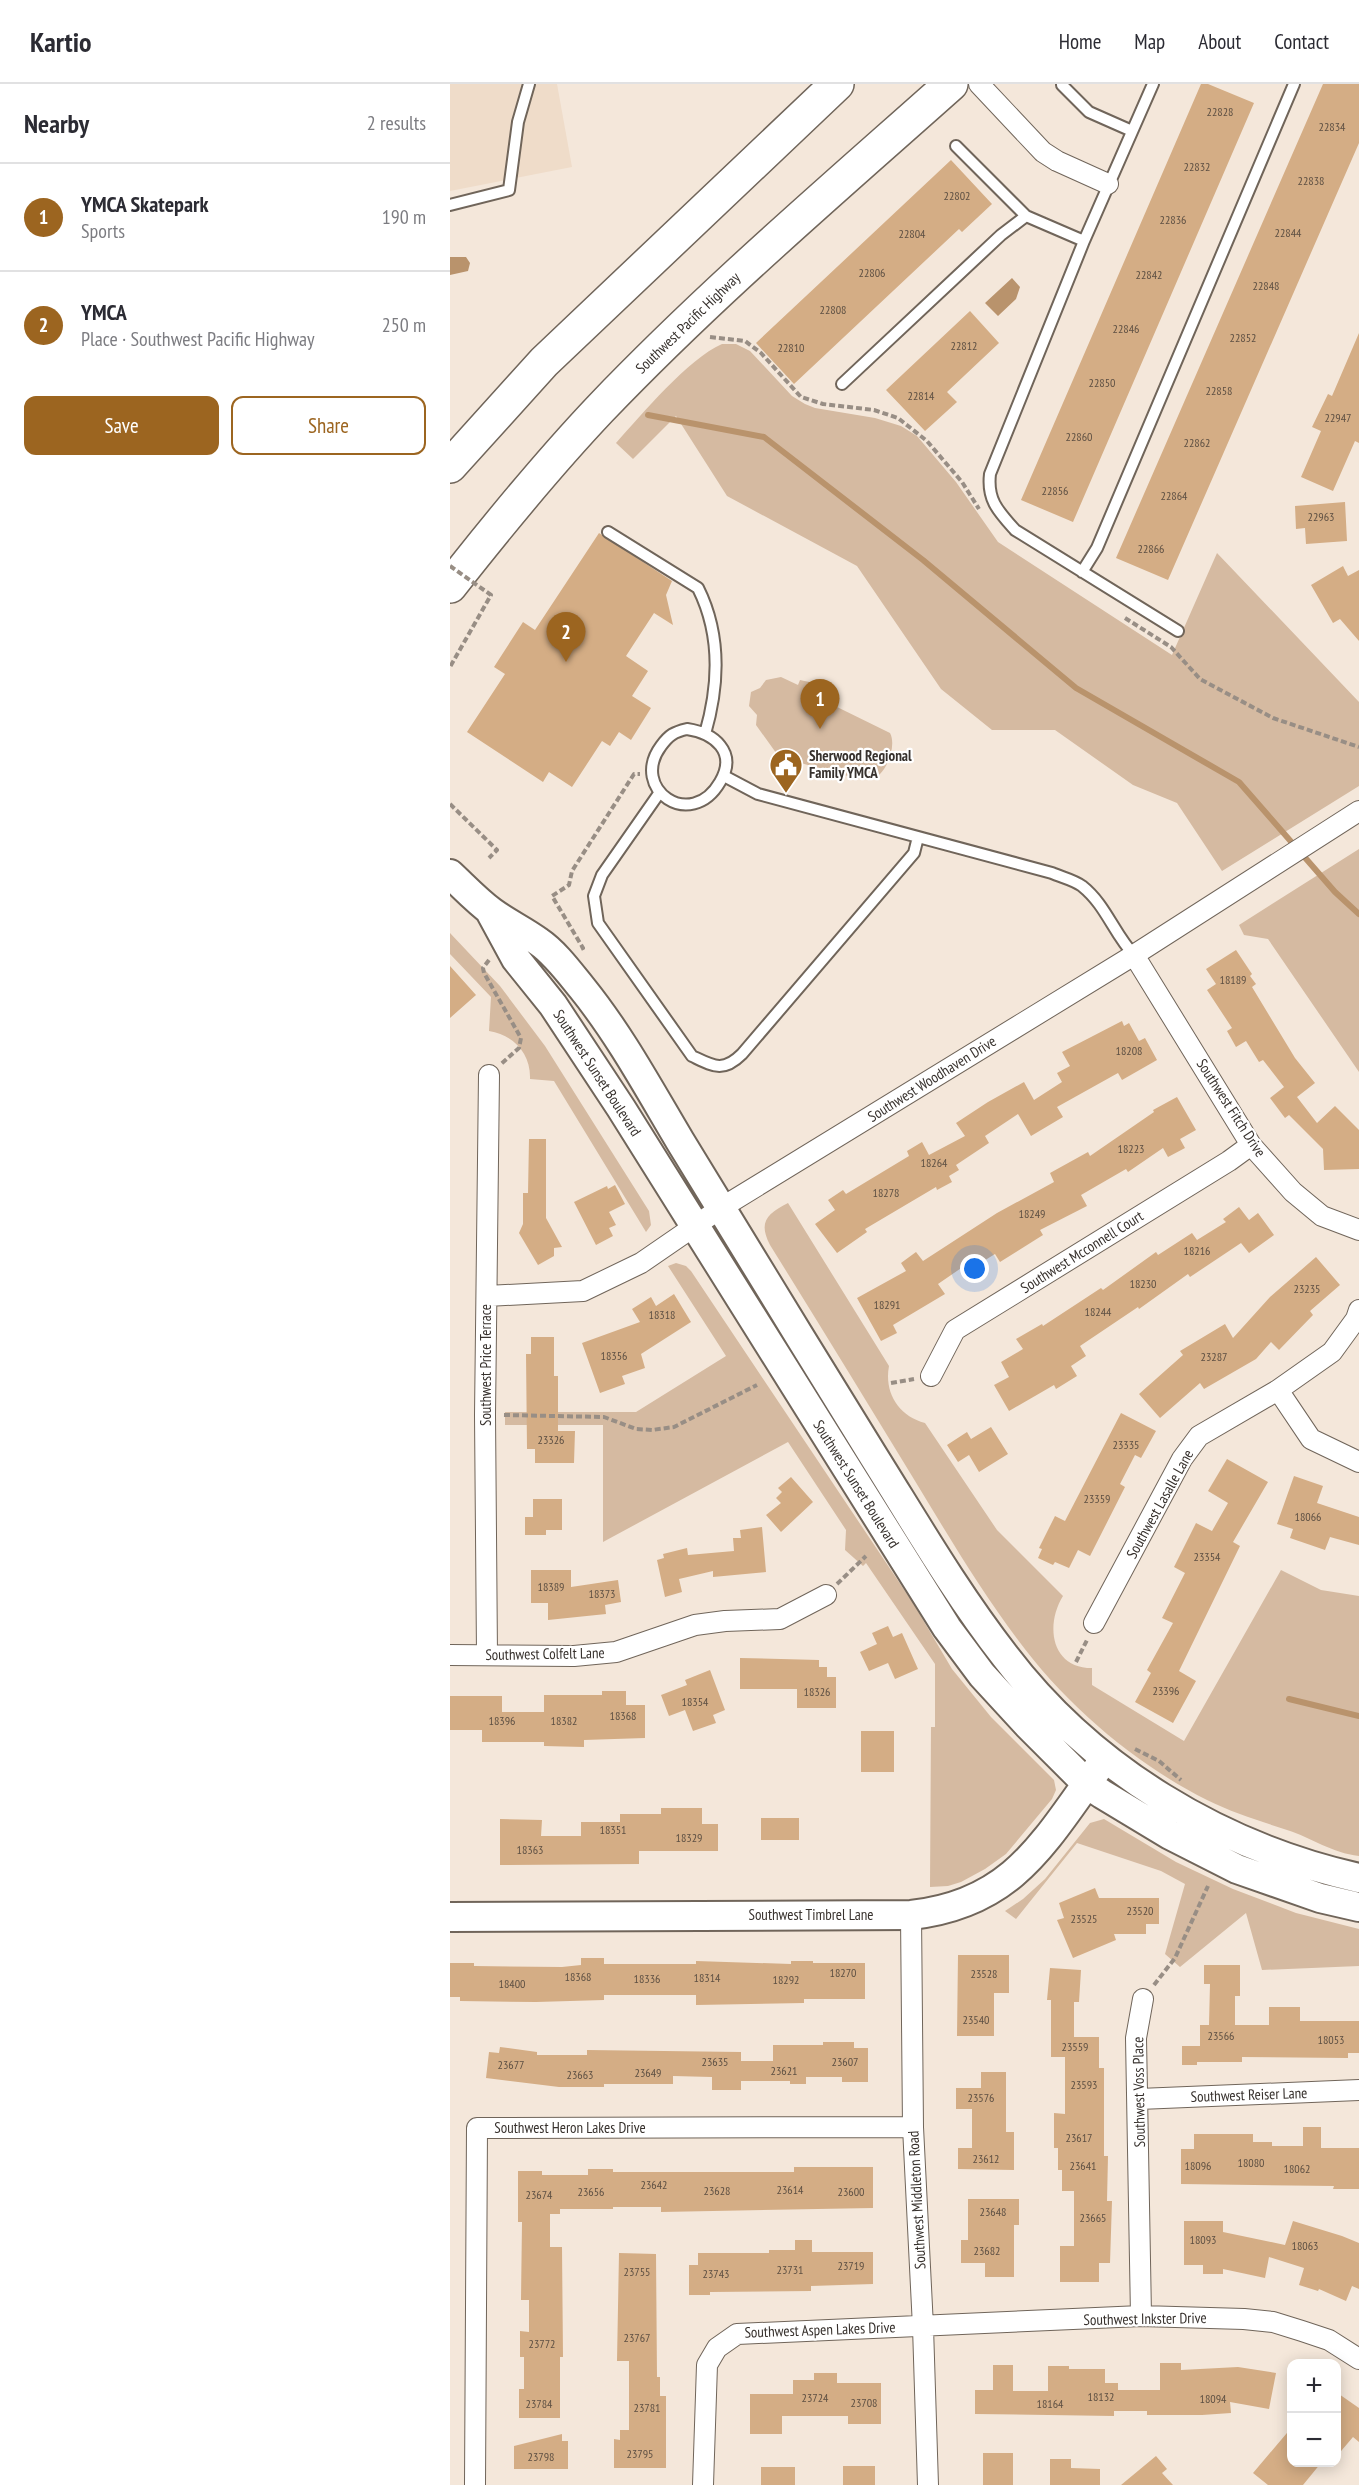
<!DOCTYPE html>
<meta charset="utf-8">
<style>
body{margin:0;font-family:"PT Sans Narrow",sans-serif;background:#f2f2f3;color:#2b2b33}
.controls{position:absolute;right:18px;bottom:18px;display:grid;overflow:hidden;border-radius:12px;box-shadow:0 3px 15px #0003}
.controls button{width:54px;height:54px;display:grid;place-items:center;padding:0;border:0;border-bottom:2px solid #e1e1e2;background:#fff;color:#2b2b33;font:30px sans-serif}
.you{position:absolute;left:525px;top:1185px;width:21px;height:21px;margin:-15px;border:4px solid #fff;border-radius:50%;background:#1a73e8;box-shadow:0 0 0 9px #1a73e833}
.badge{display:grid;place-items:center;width:39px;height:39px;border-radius:50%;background:#9c6520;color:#fff;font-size:20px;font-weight:700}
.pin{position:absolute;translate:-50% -50px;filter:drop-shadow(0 2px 3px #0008)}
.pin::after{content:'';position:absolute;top:32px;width:21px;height:18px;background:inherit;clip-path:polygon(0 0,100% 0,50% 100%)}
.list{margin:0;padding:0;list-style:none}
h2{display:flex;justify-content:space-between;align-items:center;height:78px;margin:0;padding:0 24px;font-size:26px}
h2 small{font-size:20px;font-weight:400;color:#7c7c81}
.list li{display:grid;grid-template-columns:39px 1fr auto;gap:18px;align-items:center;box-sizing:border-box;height:108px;padding:0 24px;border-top:2px solid #e1e1e2}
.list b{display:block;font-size:22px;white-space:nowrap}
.list p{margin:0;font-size:20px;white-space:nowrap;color:#7c7c81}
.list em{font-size:20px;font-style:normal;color:#7c7c81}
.actions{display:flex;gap:12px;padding:18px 24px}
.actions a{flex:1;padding:14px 0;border:2px solid #9c6520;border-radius:12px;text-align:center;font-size:21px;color:#9c6520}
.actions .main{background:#9c6520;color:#fff}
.map{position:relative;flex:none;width:909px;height:2401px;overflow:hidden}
header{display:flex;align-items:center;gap:36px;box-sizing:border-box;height:84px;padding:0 30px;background:#fff;border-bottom:2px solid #e1e1e2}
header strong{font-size:28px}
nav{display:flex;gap:33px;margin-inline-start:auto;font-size:21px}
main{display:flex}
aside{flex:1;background:#fff}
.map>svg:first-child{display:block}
</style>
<header>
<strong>Kartio</strong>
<nav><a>Home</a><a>Map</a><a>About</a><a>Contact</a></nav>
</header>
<main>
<aside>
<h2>Nearby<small>2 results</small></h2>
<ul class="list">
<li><span class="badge">1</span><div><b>YMCA Skatepark</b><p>Sports</p></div><em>190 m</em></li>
<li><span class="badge">2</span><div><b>YMCA</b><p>Place · Southwest Pacific Highway</p></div><em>250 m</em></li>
</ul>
<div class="actions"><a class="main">Save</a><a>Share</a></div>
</aside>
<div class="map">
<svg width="909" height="2401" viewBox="0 0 909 2401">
<rect width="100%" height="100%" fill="#f4e7da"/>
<path fill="#efdcc9" d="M0,0H107L122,83L0,107Z"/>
<path fill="#d5baa1" d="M272,260H286L300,267L342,312L355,320L365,324L425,334L451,342L467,352L506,398L548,458L722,571L767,469L909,618V702L772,787L727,719L683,701L605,646H542L491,605L407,482L277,412L226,332L183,375L166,359C192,330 238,275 272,260Z
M331,593L348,601L350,596L364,599L378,610L377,614L383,621L440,649C446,660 439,681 430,690C425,695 419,696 412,696L329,673L306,641L307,631L299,622L301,608L310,604L316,596Z
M909,765V988L818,855L794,851L789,841Z
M0,849L50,902L95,962L199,1127L201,1141L196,1148L104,997L80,995C81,970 64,951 39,947L41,913L0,870Z
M338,1119L439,1282C434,1308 448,1332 475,1339L547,1446L613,1512C595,1541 601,1584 642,1584V1601L734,1657L831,1486L871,1506L909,1512V1772C882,1769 862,1754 837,1746C810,1737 783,1729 757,1716C685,1680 616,1621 568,1556C529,1504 496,1448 462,1392C415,1315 368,1238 320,1161C308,1138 317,1130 338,1119Z
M226,1179L236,1182L241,1187L463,1519L502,1585L541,1633L604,1696L606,1706L602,1715L556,1770L535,1785L511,1798L498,1802L480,1803L481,1643H485V1580L416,1479L413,1482L395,1466L396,1446L338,1358L153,1458V1341H55V1328H186L276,1272L218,1182Z
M654,1735L726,1778L783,1805L846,1829L909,1845V1882L812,1886L796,1829L730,1883L715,1870L735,1800L711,1787L627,1759L566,1835L555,1827L573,1815L595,1795L640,1739Z"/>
<path fill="#b9936c" d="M0,173H16L20,179L18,187L0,191Z
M562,194L570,203L566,215L548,232L535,219Z"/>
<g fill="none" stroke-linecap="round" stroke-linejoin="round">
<path stroke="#b9936c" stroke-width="6" d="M198,331L314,353L473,476L626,604L789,698L885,808L909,830
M839,1615L909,1632"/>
</g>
<path fill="#d4ad85" d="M751,0H758L804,19L623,438L571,416Z
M873,0H909V59L718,496L666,474Z
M501,76L542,120L512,148L509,145L344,300L306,259Z
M520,227L549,259L497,308L507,318L475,347L436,306Z
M909,249V359L905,357L883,407L851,393L871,347L862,343L878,310L882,312Z
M895,418L897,457L856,460L855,444L846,445L845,422Z
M149,449L222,497L216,511L223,541L204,529L176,572L198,587L182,612L201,624L181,656L169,648L160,662L152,657L122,703L99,688L93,698L17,648L55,590L44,583L73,538L85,546Z
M893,482L898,492L909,486V557L890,535L883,539L861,501Z
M786,866L802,890L800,892L806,900L802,903L845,974L865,999L847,1013L867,1039L885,1022L909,1046V1085L874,1086L873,1065L839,1031L835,1034L820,1014L834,1003L813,976L809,978L796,957L786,963L777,947L782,944L757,906L766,900L756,885Z
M0,882L26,911L0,934Z
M672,937L674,942L679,939L689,957L695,954L707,976L672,996L668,989L607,1023L613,1033L581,1052L568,1030L535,1052L539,1059L506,1081L509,1086L499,1092L502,1098L487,1106L486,1103L415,1145L417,1148L387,1169L365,1140L385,1126L378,1116L393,1106L396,1110L459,1072L457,1067L472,1058L479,1071L515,1052L506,1039L538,1018L574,998L584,1016L612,998L607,989L620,982L612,968Z
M727,1013L746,1046L730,1055L735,1064L718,1073L713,1064L678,1088L676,1085L631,1111L637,1122L590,1146L593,1151L550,1178L545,1170L524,1183L520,1178L488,1200L495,1210L443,1241L447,1249L431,1257L407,1214L456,1187L451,1179L466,1168L473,1177L547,1129L604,1098L600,1089L638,1068L640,1072L704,1028L703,1026Z
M79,1055H96V1134L112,1163L104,1164V1172L88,1181L69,1149L73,1140V1109H78Z
M165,1101L175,1120L159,1128L166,1141L159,1144L163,1152L146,1161L124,1118L157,1102L158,1105Z
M789,1123L799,1136L808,1129L824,1151L799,1169L791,1159L740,1193L738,1190L689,1225L688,1223L630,1262L636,1272L621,1282L627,1292L606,1305L604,1301L559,1327L544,1301L559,1293L551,1278L573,1265L566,1255L592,1240L593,1242L651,1204L653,1206L706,1168L708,1171L742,1149L747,1156L776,1138L773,1135Z
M866,1173L890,1201L860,1227L863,1231L829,1266L821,1258L806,1275L754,1305L750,1299L710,1334L689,1310L733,1271L730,1267L775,1240L783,1254L820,1213Z
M224,1210L241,1238L191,1270L195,1284L172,1292L175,1300L150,1309L132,1259L190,1238L182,1225L201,1213L206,1222Z
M81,1253H104V1292H108V1347H125L124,1379H85V1365H77L76,1270H81Z
M671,1329L706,1347L691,1374L685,1371L670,1400L675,1403L640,1472L628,1466L619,1484L605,1478L603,1481L588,1474L592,1465L589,1464L605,1432L615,1437Z
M541,1343L558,1370L529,1388L519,1371L508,1378L497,1361L517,1348L521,1355Z
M777,1375L818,1398L783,1458L790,1462L729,1587L746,1597L723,1639L685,1618L701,1589L697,1586L723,1539L712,1534L735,1489L724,1483L746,1439L762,1447L778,1419L758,1407Z
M844,1392L873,1402L867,1419L909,1433V1461L880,1453L875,1466L840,1454L843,1445L827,1440Z
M341,1393L363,1418L331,1448L316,1431L331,1419L326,1414L332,1408L328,1404Z
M83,1415H112V1446H96V1451H75V1433H83Z
M312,1443L316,1488L263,1493V1487L229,1495L232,1508L215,1513L207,1476L214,1474L213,1470L237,1464L238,1471L284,1467L283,1454H291L290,1446Z
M81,1486H121V1503L168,1496L171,1518L155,1521L156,1530L98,1536V1519H81Z
M438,1542L443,1553L452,1549L468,1585L445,1595L438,1579L419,1587L410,1568L427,1560L422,1549Z
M290,1574L369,1576V1583H377V1593H386V1624H347V1605H290Z
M260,1586L275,1626L263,1631L266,1639L243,1647L235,1626L219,1632L211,1611L237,1601L235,1596Z
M152,1607H176V1621H195V1654L134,1656V1663L94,1662V1658H32V1646H0V1612H52V1628H94V1611H152Z
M411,1647H444V1688H411Z
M211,1724H252V1740H268V1767H189V1780L50,1781V1735L92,1736L91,1752H131V1738H170V1730H211Z
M311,1734H349V1756H311Z
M645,1804L649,1814H709V1840H696V1850H664L666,1856L623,1874L607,1836L614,1834L609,1819Z
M508,1871H559V1909H544V1952H507Z
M131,1874H154V1880H246V1877L341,1880V1877H363V1879H415V1915H354V1919L246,1921V1911H154V1916L86,1918L10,1917V1913H0V1879H24V1882L112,1883L131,1881Z
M754,1881H790V1912H785V1941H819V1923H850V1937H909V1969H898V1974L792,1973V1978H747V1981H732V1962H750V1941H759L760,1900H754Z
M600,1884L631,1886L629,1918H624V1953H649V1984H654V2072H658L657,2117H662L660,2179H649V2198H610V2162H624V2107H612V2086H608V2064H604V2029L615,2030V1973H601V1916H597Z
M373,1958H404V1964H418V1998H392V1993H356V2000H340V1997H291V2006H262V1993L223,1992V2000H154V2003H109L36,1994L39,1968L49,1969L50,1963L87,1968V1971H137V1966L291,1968V1977H323V1961H373Z
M531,1988H556V2048H564V2086L508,2085V2064H522V2025H506V2004H531Z
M853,2043H871V2064H909V2105H883L884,2102L731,2100V2065H744V2050H803V2058H822V2062H853Z
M344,2083H423V2124L211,2128V2123H163V2125H110V2130H100V2163H112L113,2273H110V2334H69V2305H74V2273H70V2247L79,2248V2216H71L72,2138H68V2087H92V2091H138V2085H163V2088H344Z
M518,2115H569V2141H564V2193H535V2179H511V2156H518Z
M734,2137H773V2148L835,2161L843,2137L892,2152L909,2159V2205L902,2202L896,2217L869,2205L868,2207L849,2201L854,2184L819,2173L815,2194L773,2185V2190H753V2181H734Z
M345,2156H362V2168H423V2200L361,2202V2207L260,2208V2211H239V2181H248V2169H319V2166H345Z
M169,2169L206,2170L207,2293H210V2312H216V2384H164V2355L170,2356V2346H179V2277H167Z
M710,2279H731V2286L788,2283L826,2289L819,2325L780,2318L781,2329L752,2331H697V2327H664V2332L525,2330V2306H543V2281H563V2307H598V2282H619V2285H655V2299H668V2306H710Z
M364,2289H387V2299H431V2340H398V2332H332V2350H300V2310H343V2296H364Z
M886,2308L909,2324V2358L903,2353L886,2373Z
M842,2343V2379H871L853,2401H818L803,2389Z
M112,2350V2357H118V2385H64V2362Z
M533,2369H563V2401H533Z
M706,2372L717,2385L712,2389L723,2401H671Z
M600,2375H621V2384L650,2385V2401H600Z
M393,2382H425V2401H393Z
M311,2383H345V2401H311Z"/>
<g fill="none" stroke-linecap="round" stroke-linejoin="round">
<g stroke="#70655a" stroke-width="14">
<path id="lane" d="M703,0L634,157L540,390C537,416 548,427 565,446L728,547
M612,1L639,28L682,47
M506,62L576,132L634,157
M0,121L59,106L68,38L79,0
M392,300L551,151L576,132
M158,448L248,504C271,550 269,602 255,650
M632,488L647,464L844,0
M237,645C264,649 288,668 270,698C241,748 179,705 211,662C219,651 224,648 237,645Z
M274,692L308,710L602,789C611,793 624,796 632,802C656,821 664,850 684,871
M210,708L152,791L144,812L148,839L242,972C263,982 273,989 292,970L464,769L468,753"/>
</g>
<g stroke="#70655a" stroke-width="22">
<path id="street" d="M529,0L593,68L607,77L658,100
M684,871L801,1061L843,1108L872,1132L909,1146
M37,1212L133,1207L191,1179L271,1124L684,871L909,727
M481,1292L505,1246L779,1077L801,1061
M828,1306L861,1355L909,1378
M644,1539L732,1375L749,1352L828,1306L882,1268L906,1235L909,1226
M0,1571L124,1572L166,1568L245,1541L275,1537L330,1535L376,1511
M37,1571L35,1331L39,991
M461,1831L463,2043L473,2243L478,2401
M689,2015L909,2006
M691,2232L686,1954L693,1915
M25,2401L27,2044L463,2043
M253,2401L257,2281L267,2264L287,2250L691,2232L794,2235L823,2238L852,2247L879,2256L909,2275"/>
</g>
<g stroke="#70655a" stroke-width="32">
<path id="secondary" d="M0,790C14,803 27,817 42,828C57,839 74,847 89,858C105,869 119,888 132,904C170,951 199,1005 230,1057C294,1162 359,1268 424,1373C466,1440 506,1509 555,1572C641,1685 770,1763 909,1794
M41,829L66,875L103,921L171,1024L497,1544L532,1591L578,1641L637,1700L652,1710L720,1751L787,1785L870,1814L909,1823
M0,1833L461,1831C562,1820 593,1760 648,1684"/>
</g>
<g stroke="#70655a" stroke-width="36">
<path id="highway" d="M0,382L94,278L387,0
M0,502C48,441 97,381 150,325C260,210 382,106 501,0"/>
</g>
<path stroke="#988e85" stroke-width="4" stroke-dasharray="6 3" stroke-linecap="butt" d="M260,253L295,257L311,269L351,313L373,320L424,326L448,334L477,357L512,398L529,425
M675,534L721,563L750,595L823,634L909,663
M0,720L47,766L39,774
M131,865L133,864L102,812L119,801L122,787L184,690H190
M39,876L33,884L34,889L71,954L69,964L51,980
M441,1299L464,1295
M54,1331L154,1333L186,1345L202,1346L224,1343L307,1301
M387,1500L416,1472
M626,1578L638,1554
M685,1665L709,1677L731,1696
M704,1901L725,1874L758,1802"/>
<use href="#lane" stroke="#fff" stroke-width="10"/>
<use href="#street" stroke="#fff" stroke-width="20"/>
<use href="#secondary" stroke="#fff" stroke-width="28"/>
<use href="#highway" stroke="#fff" stroke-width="33"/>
<path stroke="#988e85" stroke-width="4" stroke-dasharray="6 3" stroke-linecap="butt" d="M0,482L41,511L0,583"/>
</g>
<defs>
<g id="civic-pin" transform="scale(1.725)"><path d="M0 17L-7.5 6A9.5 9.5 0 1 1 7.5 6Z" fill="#9c6520" stroke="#fff"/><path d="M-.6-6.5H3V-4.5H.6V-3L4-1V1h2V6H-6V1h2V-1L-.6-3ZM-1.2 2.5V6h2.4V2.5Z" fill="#fff"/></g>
</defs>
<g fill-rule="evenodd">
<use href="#civic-pin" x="336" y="681"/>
</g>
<g text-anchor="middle" stroke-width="4.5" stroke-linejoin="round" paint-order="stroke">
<g font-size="12" fill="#5e5043">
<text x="770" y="32">22828</text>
<text x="882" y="47">22834</text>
<text x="747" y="87">22832</text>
<text x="861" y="101">22838</text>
<text x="507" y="116">22802</text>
<text x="723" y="140">22836</text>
<text x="838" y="153">22844</text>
<text x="462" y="154">22804</text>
<text x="422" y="193">22806</text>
<text x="699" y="195">22842</text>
<text x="816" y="206">22848</text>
<text x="383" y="230">22808</text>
<text x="676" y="249">22846</text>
<text x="793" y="258">22852</text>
<text x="514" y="266">22812</text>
<text x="341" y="268">22810</text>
<text x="652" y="303">22850</text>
<text x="769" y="311">22858</text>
<text x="471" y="316">22814</text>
<text x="888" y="338">22947</text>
<text x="629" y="357">22860</text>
<text x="747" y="363">22862</text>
<text x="605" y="411">22856</text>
<text x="724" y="416">22864</text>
<text x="871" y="437">22963</text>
<text x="701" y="469">22866</text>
<text x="783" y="900">18189</text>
<text x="679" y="971">18208</text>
<text x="681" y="1069">18223</text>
<text x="484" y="1083">18264</text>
<text x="436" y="1113">18278</text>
<text x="582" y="1134">18249</text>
<text x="747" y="1171">18216</text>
<text x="693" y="1204">18230</text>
<text x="857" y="1209">23235</text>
<text x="437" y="1225">18291</text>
<text x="648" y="1232">18244</text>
<text x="212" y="1235">18318</text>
<text x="164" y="1276">18356</text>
<text x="764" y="1277">23287</text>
<text x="101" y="1360">23326</text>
<text x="676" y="1365">23335</text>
<text x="647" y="1419">23359</text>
<text x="858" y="1437">18066</text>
<text x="757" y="1477">23354</text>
<text x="101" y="1507">18389</text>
<text x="152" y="1514">18373</text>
<text x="716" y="1611">23396</text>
<text x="367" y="1612">18326</text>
<text x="245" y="1622">18354</text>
<text x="173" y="1636">18368</text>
<text x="52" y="1641">18396</text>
<text x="114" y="1641">18382</text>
<text x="163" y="1750">18351</text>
<text x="239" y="1758">18329</text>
<text x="80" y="1770">18363</text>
<text x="690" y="1831">23520</text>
<text x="634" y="1839">23525</text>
<text x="393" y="1893">18270</text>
<text x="534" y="1894">23528</text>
<text x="128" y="1897">18368</text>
<text x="257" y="1898">18314</text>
<text x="197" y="1899">18336</text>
<text x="336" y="1900">18292</text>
<text x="62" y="1904">18400</text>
<text x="526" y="1940">23540</text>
<text x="771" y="1956">23566</text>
<text x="881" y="1960">18053</text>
<text x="625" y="1967">23559</text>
<text x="265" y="1982">23635</text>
<text x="395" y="1982">23607</text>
<text x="61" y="1985">23677</text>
<text x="334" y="1991">23621</text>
<text x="198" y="1993">23649</text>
<text x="130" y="1995">23663</text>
<text x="634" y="2005">23593</text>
<text x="531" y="2018">23576</text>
<text x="629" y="2058">23617</text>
<text x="536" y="2079">23612</text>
<text x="801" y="2083">18080</text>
<text x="633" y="2086">23641</text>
<text x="748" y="2086">18096</text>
<text x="847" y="2089">18062</text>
<text x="204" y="2105">23642</text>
<text x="340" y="2110">23614</text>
<text x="267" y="2111">23628</text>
<text x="141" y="2112">23656</text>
<text x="401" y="2112">23600</text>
<text x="89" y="2115">23674</text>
<text x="543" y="2132">23648</text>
<text x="643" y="2138">23665</text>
<text x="753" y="2160">18093</text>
<text x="855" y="2166">18063</text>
<text x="537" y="2171">23682</text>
<text x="401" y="2186">23719</text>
<text x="340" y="2190">23731</text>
<text x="187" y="2192">23755</text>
<text x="266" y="2194">23743</text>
<text x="187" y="2258">23767</text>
<text x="92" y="2264">23772</text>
<text x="651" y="2317">18132</text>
<text x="365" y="2318">23724</text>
<text x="763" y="2319">18094</text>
<text x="414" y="2323">23708</text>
<text x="89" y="2324">23784</text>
<text x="600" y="2324">18164</text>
<text x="197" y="2328">23781</text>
<text x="190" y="2374">23795</text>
<text x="91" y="2377">23798</text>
</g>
<g font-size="15" fill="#37312d" stroke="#fff">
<text transform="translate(238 239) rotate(-44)" y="5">Southwest Pacific Highway</text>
<text transform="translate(147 989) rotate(57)" y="5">Southwest Sunset Boulevard</text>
<text transform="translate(482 995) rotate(-32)" y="5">Southwest Woodhaven Drive</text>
<text transform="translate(781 1024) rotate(57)" y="5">Southwest Fitch Drive</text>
<text transform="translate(632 1168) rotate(-32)" y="5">Southwest Mcconnell Court</text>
<text transform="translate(36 1281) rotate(-90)" y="5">Southwest Price Terrace</text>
<text transform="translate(406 1400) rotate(58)" y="5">Southwest Sunset Boulevard</text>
<text transform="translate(710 1420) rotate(-61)" y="5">Southwest Lasalle Lane</text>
<text transform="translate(95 1570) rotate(-1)" y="5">Southwest Colfelt Lane</text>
<text x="361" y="1836">Southwest Timbrel Lane</text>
<text transform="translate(689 2008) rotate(-91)" y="5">Southwest Voss Place</text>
<text transform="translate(799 2011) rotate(-2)" y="5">Southwest Reiser Lane</text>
<text x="120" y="2049">Southwest Heron Lakes Drive</text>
<text transform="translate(467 2116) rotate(-93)" y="5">Southwest Middleton Road</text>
<text transform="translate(695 2235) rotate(-1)" y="5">Southwest Inkster Drive</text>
<text transform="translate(370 2246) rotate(-2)" y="5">Southwest Aspen Lakes Drive</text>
</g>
<g font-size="15" font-weight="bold" fill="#37312d" stroke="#fff" text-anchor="start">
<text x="359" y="677">Sherwood Regional<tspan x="359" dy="17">Family YMCA</tspan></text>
</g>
</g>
</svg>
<div class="controls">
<button>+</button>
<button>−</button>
</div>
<div class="you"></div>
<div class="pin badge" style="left:370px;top:645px">1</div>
<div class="pin badge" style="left:116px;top:578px">2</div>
</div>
</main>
